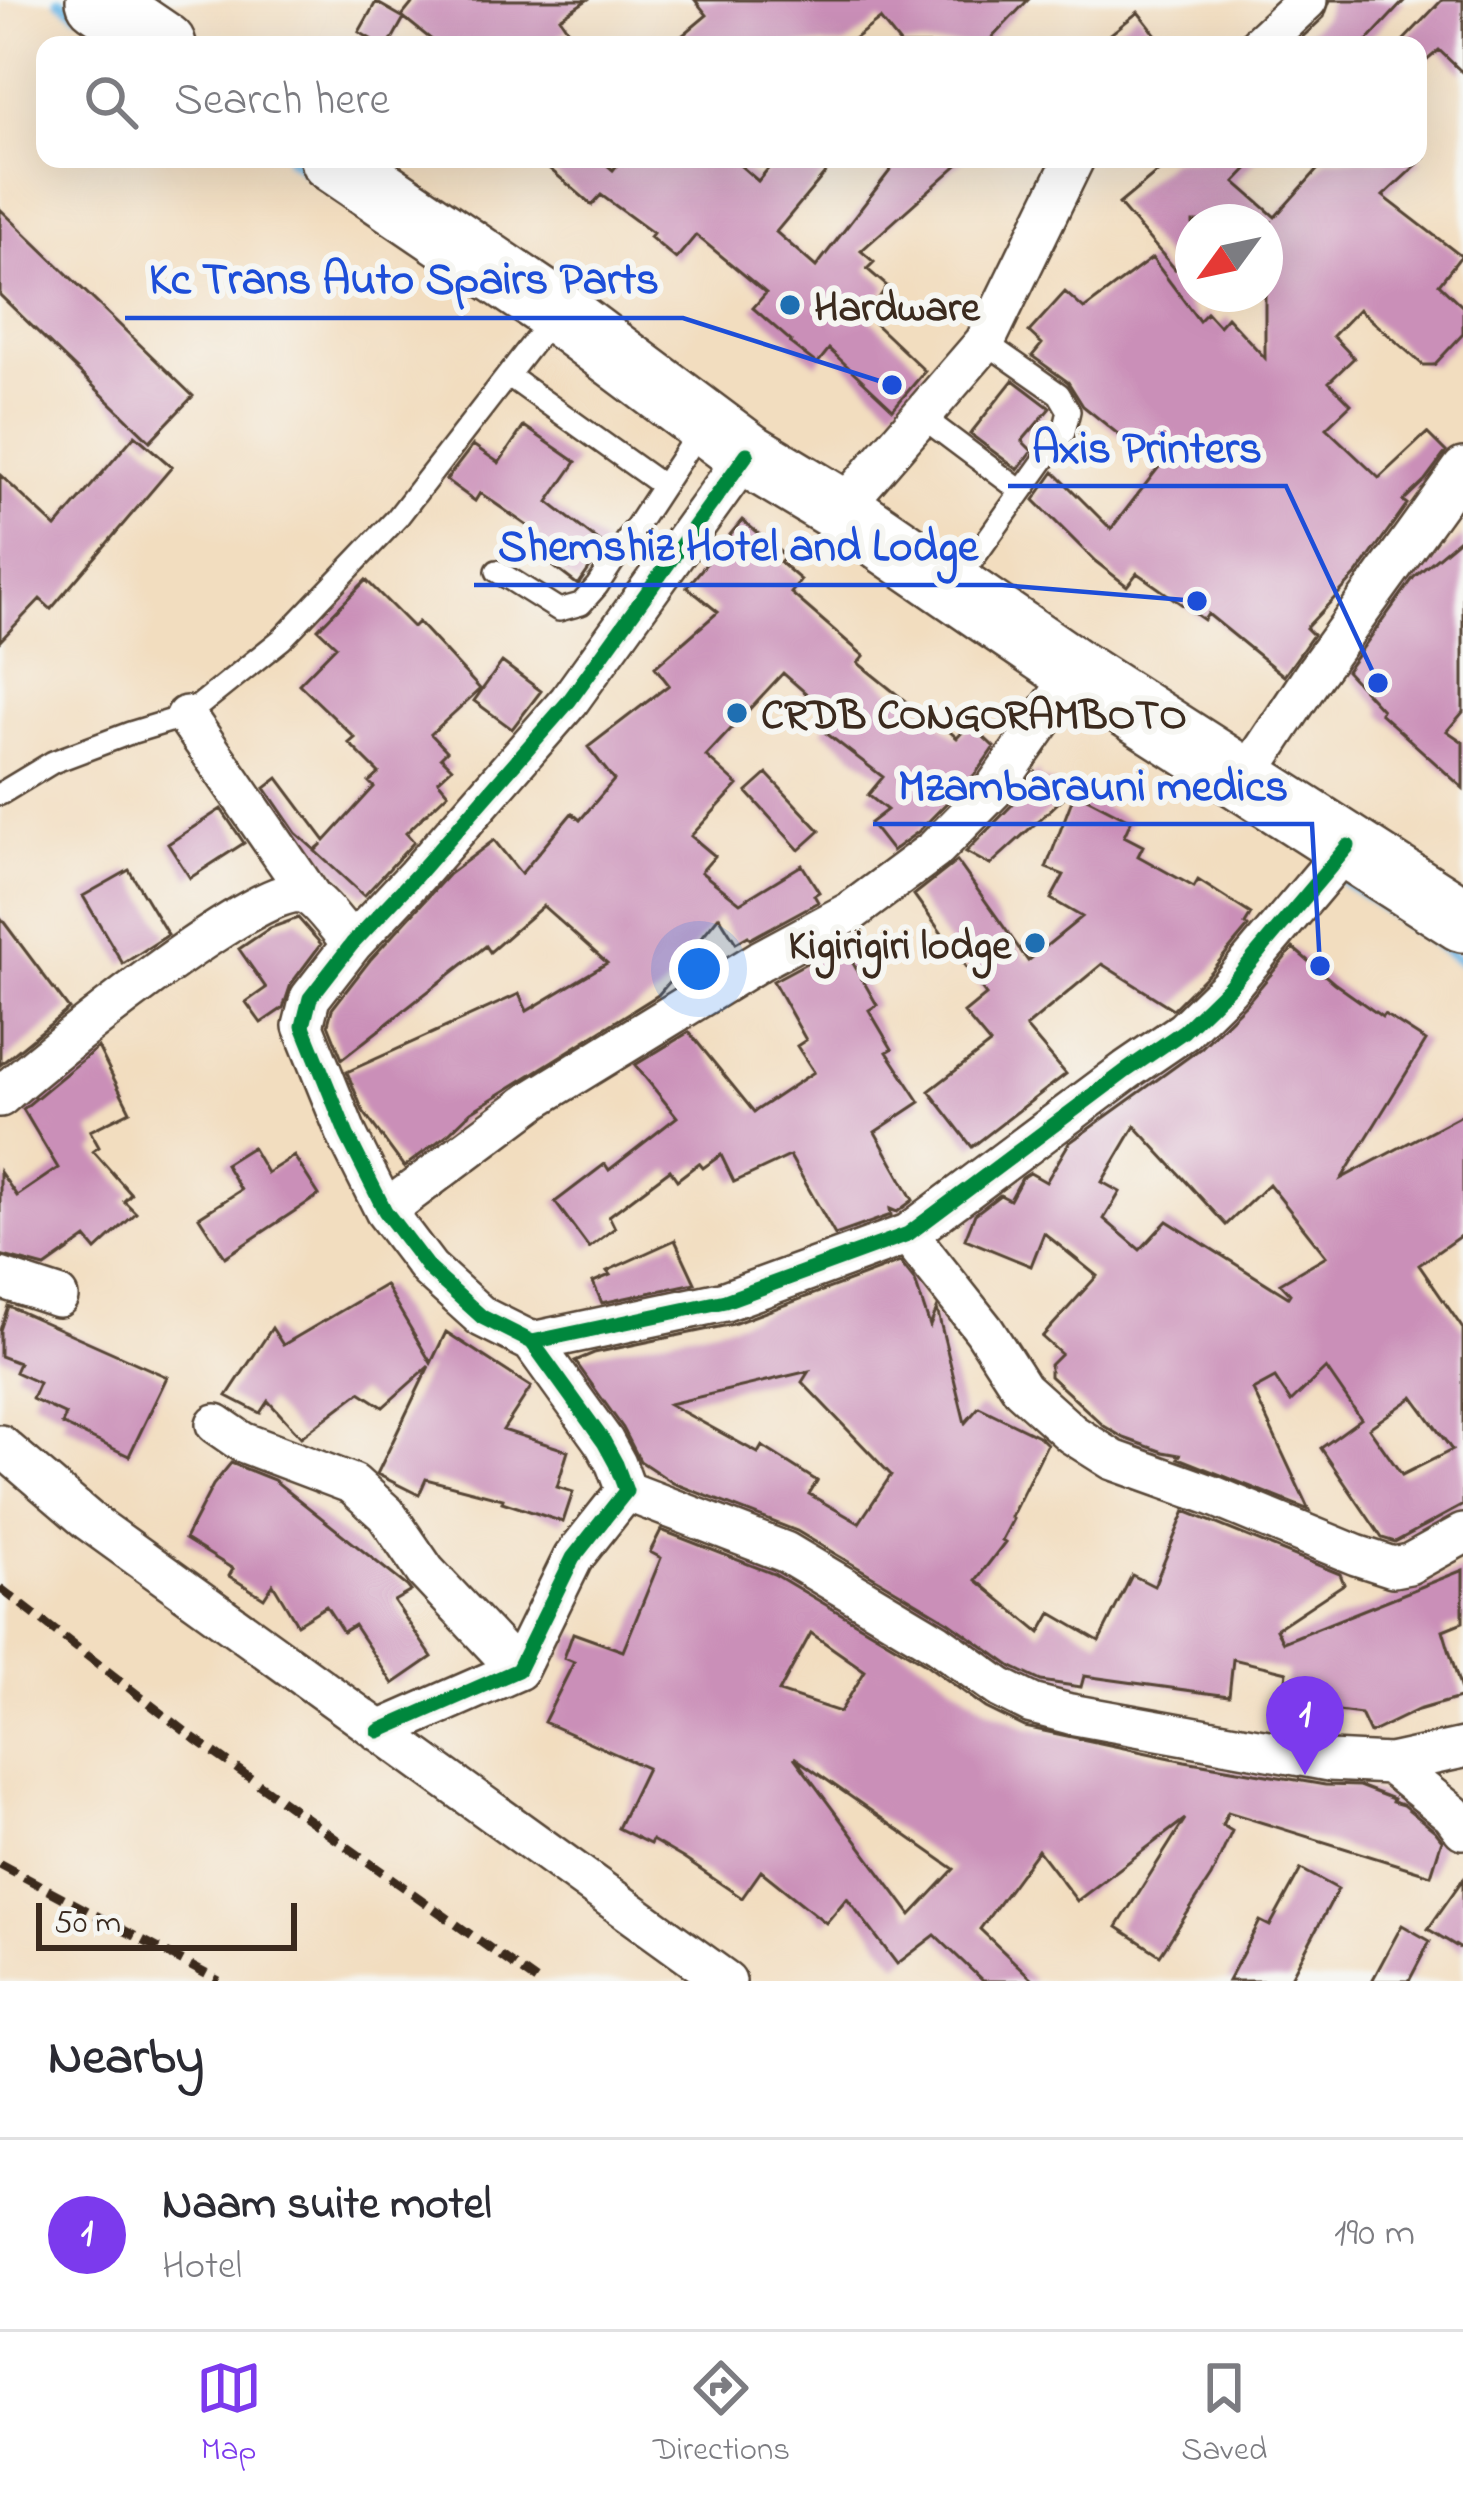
<!DOCTYPE html>
<style>
body{margin:0;font-family:"Indie Flower",sans-serif;background:#f2f2f3;color:#2b2b33}
.compass{position:absolute;left:1175px;top:204px;width:108px;height:108px;border-radius:50%;background:#fff;box-shadow:0 12px 48px #0002;rotate:237deg}
.scale{position:absolute;left:36px;bottom:30px;width:261px;box-sizing:border-box;padding-left:12px;border:6px solid #3b2a1e;border-top:0;font-size:33px;line-height:42px;white-space:nowrap;color:#3b2a1e;-webkit-text-stroke:9px #f6f6f2;paint-order:stroke}
.you{position:absolute;left:699px;top:969px;width:42px;height:42px;margin:-30px;border:9px solid #fff;border-radius:50%;background:#1a73e8;box-shadow:0 0 0 18px #1a73e833}
.badge{display:grid;place-items:center;width:78px;height:78px;border-radius:50%;background:#7c3aed;color:#fff;font-size:39px;font-weight:700}
.pin{position:absolute;translate:-50% -99px;filter:drop-shadow(0 3px 6px #0008)}
.pin::after{content:'';position:absolute;top:63px;width:42px;height:36px;background:inherit;clip-path:polygon(0 0,100% 0,50% 100%)}
.list{margin:0;padding:0;list-style:none}
h2{display:flex;justify-content:space-between;align-items:center;height:156px;margin:0;padding:0 48px;font-size:51px}
h2 small{font-size:39px;font-weight:400;color:#7c7c81}
.list li{display:grid;grid-template-columns:78px 1fr auto;gap:36px;align-items:center;box-sizing:border-box;height:192px;padding:0 48px;border-top:3px solid #e1e1e2}
.list b{display:block;font-size:45px;white-space:nowrap}
.list p{margin:0;font-size:39px;white-space:nowrap;color:#7c7c81}
.list em{font-size:39px;font-style:normal;color:#7c7c81}
.icon{flex:none;width:66px;height:66px;fill:none;stroke:currentColor;stroke-width:2;stroke-linecap:round;stroke-linejoin:round}
.map{position:relative;flex:none;width:1463px;height:1981px;overflow:hidden}
.search{position:absolute;background:#fff;box-shadow:0 12px 48px #0002;left:36px;right:36px;top:36px;height:132px;display:flex;align-items:center;gap:30px;box-sizing:border-box;padding:0 42px;border-radius:24px;color:#7c7c81;font-size:45px}
.sheet{height:348px;background:#fff}
nav{display:flex;justify-content:space-around;align-items:center;box-sizing:border-box;height:168px;border-top:3px solid #e1e1e2;background:#fff;font-size:33px;color:#7c7c81}
nav a{display:grid;justify-items:center;gap:6px}
nav .on{color:#7c3aed}
.map>svg:first-child{display:block}
</style>
<div class="map">
<svg width="1463" height="1981" viewBox="0 0 1463 1981">
<rect width="100%" height="100%" fill="#f6f6f2"/>
<filter id="ink" filterUnits="userSpaceOnUse"><feTurbulence type="fractalNoise" baseFrequency=".00833" numOctaves="2"/><feDisplacementMap in="SourceGraphic" scale="24" xChannelSelector="R" yChannelSelector="G"/><feConvolveMatrix kernelMatrix="1 2 1 2 8 2 1 2 1" color-interpolation-filters="sRGB"/></filter>
<filter id="wash" filterUnits="userSpaceOnUse"><feTurbulence type="fractalNoise" baseFrequency=".004" numOctaves="4" result="noise"/><feDisplacementMap in="SourceGraphic" scale="48" xChannelSelector="R" yChannelSelector="G"/><feGaussianBlur stdDeviation="2.7" result="paint"/><feColorMatrix in="noise" values="0 0 0 0 0 0 0 0 0 0 0 0 0 0 0 0 0 1.4 0 .05"/><feComposite in="paint" operator="in"/></filter>
<g filter="url(#wash)">
<rect width="100%" height="100%" fill="#f2ddbf"/>
<g fill="none" stroke-linecap="round" stroke-linejoin="round">
<path stroke="#6fb9e8" stroke-width="10" d="M59,0L77,13
M290,159L312,174
M1342,879L1463,962"/>
</g>
<g id="blocks">
<path fill="#ca8fb8" fill-rule="evenodd" d="M415,0H587L560,18L568,30L546,45H438L402,16Z
M695,0H1028L985,45H901L880,19L846,45H671L707,15Z
M1330,0H1405L1363,45H1294L1324,17Z
M1442,0H1463V73L1439,50L1418,68V45H1399Z
M376,2L404,18L389,45H381L359,32Z
M1138,12L1164,45H1097Z
M538,159H600L613,170L622,159H733L758,181L776,159H837L776,232L816,267L899,159H964L861,251L874,262L867,269L887,286L867,316L925,371L893,409L829,349L817,364L790,343L791,341L753,308L766,293L696,235L676,259L650,237L653,233L601,195L592,205Z
M1173,159H1257L1235,182L1275,217L1327,159H1423L1383,196L1461,256L1439,284L1463,307V334L1434,365H1423L1359,309L1333,336L1354,358L1329,382L1351,404L1326,428L1379,478L1427,433L1446,452L1425,480L1403,501L1407,504L1357,574L1306,628L1313,635L1284,676L1208,614L1204,620L1137,573L1127,586L1095,561L1034,500L1054,472L1111,529L1159,467L1083,406L1068,382L1032,356L1042,344L1029,332L1065,292L1084,309L1152,258L1199,321L1207,313L1219,326L1227,317L1265,358V227L1270,222H1193V253L1175,269L1119,204Z
M0,209L193,396L150,441L0,295Z
M1013,380L1050,408L1022,441L1032,451L1018,470L970,434Z
M524,426L576,462L548,502L605,546L578,585L529,548L539,534L480,493L475,501L446,480L473,445L499,463Z
M135,435L172,467L51,609L40,599L0,641V475L56,527Z
M742,520L785,556L780,562L801,580L791,593L864,656L858,663L920,713L923,709L957,738L970,724L994,747L976,773L918,832L892,851L870,823L887,810L868,795L883,777L822,730L833,717L783,673L706,756L738,785L691,836L715,856L701,872L740,903L802,865L819,892L814,895L818,902L750,939L748,936L736,943L719,916L670,976L672,979L658,995L471,1112L448,1134L404,1167L363,1111L347,1072L519,994L527,1011L607,963L543,906L490,952L486,946L342,1059L328,1024L332,1009L370,960L449,874L494,840L521,874L572,813L580,820L614,780L588,747L669,685L655,667L718,612L687,587Z
M1463,536V712L1447,731L1463,742V788L1380,713L1382,710L1346,671L1414,577Z
M366,580L413,627L418,622L480,689L431,734L447,751L441,757L452,768L438,781L448,793L406,833L414,842L364,896L315,851L322,844L315,850L296,833L265,788L278,778L325,841L374,787L369,782L379,773L349,743L355,738L299,684L336,646L318,629Z
M502,662L541,691L512,729L474,701Z
M1036,772L1040,774L1038,778L1071,791L990,865L966,852L1012,805Z
M767,774L820,831L799,850L747,792Z
M1075,792L1131,821L1124,836L1143,846L1138,856L1194,887L1198,880L1251,914L1245,924L1248,927L1211,971L1173,1009L1102,964L1026,1027L1066,1074L972,1147L929,1091L990,1044L964,1013L986,995L914,895L957,861L1028,961L1082,917L1051,899L1064,875L1046,868Z
M221,809L244,843L190,878L168,844Z
M129,870L168,935L123,964L83,896Z
M0,917L69,1009L0,1065Z
M298,918L321,944L291,984L283,1008L261,1023L246,1002L266,988L239,949L270,928Z
M842,944L877,1005L869,1010L892,1049L887,1052L920,1102L875,1132L913,1200L897,1212L890,1209L891,1215L835,1235L790,1156L734,1182L721,1155L703,1168L699,1163L677,1180L670,1170L609,1216L615,1228L589,1248L555,1202L605,1164L609,1170L677,1117L635,1065L689,1032L754,1112L814,1072L797,1046L806,1040L773,981Z
M1293,948L1334,983L1382,1017L1384,1014L1426,1041L1342,1178L1463,1114V1234L1419,1265L1463,1329V1505L1395,1542L1382,1538L1321,1448L1361,1419L1326,1368L1291,1402L1275,1378L1253,1390L1309,1510L1178,1458L1180,1455L1163,1452L1124,1438L1104,1426L1050,1376V1365L1061,1354L1042,1337L1097,1276L1044,1233L1031,1266L965,1239L975,1214L1000,1195L1010,1200L1022,1178L1030,1173L1046,1182L1069,1143L1201,1048L1246,1004ZM1135,1126L1226,1225L1269,1184L1326,1256L1280,1283L1290,1294L1288,1297L1167,1221L1140,1250L1104,1219L1120,1192L1102,1182ZM1413,1397L1452,1450L1402,1475L1369,1428Z
M98,1047L130,1111L90,1131L99,1147L93,1151L131,1194L124,1201L136,1213L96,1250L86,1238L45,1267L0,1255V1172L17,1196L58,1168L23,1109Z
M252,1147L267,1173L294,1156L319,1195L225,1257L199,1217L241,1190L225,1164Z
M675,1240L695,1283L602,1303L593,1282L610,1275L607,1271Z
M900,1262L915,1281L930,1326L937,1309L965,1423L979,1407L1040,1437L1047,1444L1011,1517L1013,1519L1002,1540L1005,1542L976,1580L1040,1633L1051,1613L1099,1641L1132,1575L1154,1586L1185,1511L1340,1574L1344,1584L1276,1629L1283,1642L1463,1570V1622L1443,1630L1463,1697L1418,1710L1370,1733L1361,1714L1283,1704L1287,1672L1233,1659L1229,1696L1084,1676L1081,1687L1041,1681L1012,1667L949,1622L797,1531L673,1483L640,1461L623,1428L575,1361L594,1353L733,1324ZM809,1371L802,1382L891,1475L859,1523L809,1494L817,1481L762,1446L758,1453L669,1404Z
M385,1285L431,1363L446,1332L531,1387L503,1430L568,1451L557,1487L573,1492L563,1522L502,1502L503,1499L426,1479L419,1495L377,1474L429,1366L383,1407L360,1392L301,1437L268,1401L260,1413L227,1396L272,1328L283,1345Z
M8,1306L167,1377L129,1456L62,1424L66,1415L32,1399L39,1383L15,1372L19,1363L0,1356V1330Z
M231,1463L274,1480L407,1586L411,1591L394,1601L432,1657L393,1684L354,1625L343,1632L326,1606L297,1624L273,1584L264,1598L229,1576L233,1569L185,1539L213,1485Z
M661,1530L774,1574L924,1663L986,1708L1025,1727L1185,1761L1325,1785L1359,1786L1393,1799L1392,1802L1403,1805L1435,1831L1442,1840L1431,1875L1228,1812L1222,1825L1232,1831L1211,1877L1160,1955L1117,1927L1185,1819L1077,1901L1038,1850L980,1929L1034,1981H983L935,1935L897,1964L847,1898L826,1923L761,1871L742,1898L683,1858L652,1840L650,1844L618,1828L647,1768L544,1722L574,1662L564,1658L573,1633L623,1651L661,1558L650,1552ZM811,1633L865,1671L840,1712L779,1692ZM794,1757L954,1869L911,1915Z
M1301,1869L1338,1889L1289,1981H1228L1260,1921L1270,1926Z
M1463,1879V1950L1428,1929Z
M1402,1925L1430,1941L1409,1981H1372Z"/>
</g>
</g>
<g filter="url(#ink)">
<use href="#blocks" fill-opacity="0" stroke="#564536" stroke-width="3"/>
<g fill="none" stroke-linecap="round" stroke-linejoin="round">
<g stroke="#564536" stroke-width="26">
<path id="lane" d="M509,376L663,486
M921,416L1021,491
M497,571L559,610L581,604L597,586L701,428
M956,583L1064,432L1069,411L1059,394L985,342
M0,794L53,762L130,733L186,716L282,639L397,518L553,317"/>
</g>
<g stroke="#564536" stroke-width="44">
<path id="street" d="M1259,45L1307,0
M840,510L985,342L1074,159
M186,716L311,897
M1244,780L1315,673L1463,468
M0,1097C40,1061 258,883 301,893C317,896 341,931 352,944
M385,1211L536,1098L761,960L852,911L934,850L995,788L1068,683L1073,670
M908,1234L984,1330L1022,1389L1072,1434L1113,1460L1211,1495L1356,1555L1393,1567L1409,1564L1463,1534
M0,1278L58,1297
M532,1342L725,1301L908,1234L1127,1070L1184,1031L1229,987L1348,846
M216,1424L242,1442L353,1484L386,1514L425,1571L518,1670
M0,1445L89,1521L726,1981
M626,1491L785,1552L937,1643L1000,1688L1032,1704L1070,1714L1329,1761L1390,1764L1463,1748
M379,1731L518,1670L573,1558L626,1491L616,1464L604,1442L532,1342L482,1317L429,1269L385,1211L347,1135L303,1026L310,998L352,944L416,876L569,701L747,454
M1390,1764L1452,1814L1463,1829"/>
</g>
<g stroke="#564536" stroke-width="68">
<path id="primary" d="M98,0L164,45
M332,159L556,311L747,454L840,510L1073,670L1463,920"/>
</g>
<use href="#lane" stroke="#fff" stroke-width="21"/>
<use href="#street" stroke="#fff" stroke-width="39"/>
<use href="#primary" stroke="#fff" stroke-width="63"/>
<path stroke="#3b2a1e" stroke-width="9" stroke-dasharray="18 9" stroke-linecap="butt" d="M0,1588L195,1739L536,1981
M0,1864L219,1981"/>
<g stroke="#f6f6f2" stroke-width="22">
<path id="cycleway" d="M532,1342L725,1301L908,1234L1127,1070L1184,1031L1229,987L1348,846
M379,1731L518,1670L573,1558L626,1491L616,1464L604,1442L532,1342L482,1317L429,1269L385,1211L347,1135L303,1026L310,998L352,944L416,876L569,701L747,454"/>
</g>
<use href="#cycleway" stroke="#00873e" stroke-width="15"/>
</g>
</g>
<g fill="#1f6fb2" stroke="#f6f6f2" stroke-width="4.5">
<circle cx="790" cy="305" r="12"/>
<circle cx="737" cy="713" r="12"/>
<circle cx="1035" cy="943" r="12"/>
</g>
<g text-anchor="middle" stroke-width="12" stroke-linejoin="round" paint-order="stroke">
<g font-size="42" font-weight="bold" fill="#3b2a1e" stroke="#f6f6f2" text-anchor="start">
<text x="814" y="320">Hardware</text>
<text x="761" y="728">CRDB CONGORAMBOTO</text>
<text x="1011" y="958" text-anchor="end">Kigirigiri lodge</text>
</g>
</g>
<path fill="none" stroke="#1d4ed8" stroke-width="4.5" d="M892 385L683 318H125M1378 683L1286 486H1008M1197 601L1002 585H474M1320 966L1312 824H873"/>
<g fill="#1d4ed8" stroke="#f6f6f2" stroke-width="4.5">
<circle cx="892" cy="385" r="12"/>
<circle cx="1378" cy="683" r="12"/>
<circle cx="1197" cy="601" r="12"/>
<circle cx="1320" cy="966" r="12"/>
</g>
<g font-size="45" text-anchor="middle" font-weight="bold" fill="#1d4ed8" stroke="#f6f6f2" stroke-width="12" stroke-linejoin="round" paint-order="stroke">
<text x="404" y="293">Kc Trans Auto Spairs Parts</text>
<text x="1147" y="462">Axis Printers</text>
<text x="738" y="560">Shemshiz Hotel and Lodge</text>
<text x="1093" y="800">Mzambarauni medics</text>
</g>
</svg>
<svg class="compass" viewBox="-18 -18 36 36"><path d="M0-13l5 13h-10z" fill="#e53935"/><path d="M0 13l5-13h-10z" fill="#7c7c81"/></svg>
<div class="scale">50 m</div>
<div class="you"></div>
<div class="pin badge" style="left:1305px;top:1775px">1</div>
<div class="search"><svg class="icon" aria-label="search" viewBox="0 0 24 24"><circle cx="10" cy="10" r="6"/><path d="M15 15l6 6"/></svg>Search here</div>
</div>
<section class="sheet">
<h2>Nearby<small></small></h2>
<ul class="list">
<li><span class="badge">1</span><div><b>Naam suite motel</b><p>Hotel</p></div><em>190 m</em></li>
</ul>
</section>
<nav>
<a class="on"><svg class="icon" aria-label="map" viewBox="0 0 24 24"><path d="M3 6l6-2 6 2 6-2v14l-6 2-6-2-6 2zM9 4v14M15 6v14"/></svg>Map</a>
<a><svg class="icon" aria-label="directions" viewBox="0 0 24 24"><path d="M12 3l9 9-9 9-9-9zM9 14v-3h6M13 9l2 2-2 2"/></svg>Directions</a>
<a><svg class="icon" aria-label="saved" viewBox="0 0 24 24"><path d="M7 4h10v16l-5-4-5 4z"/></svg>Saved</a>
</nav>
